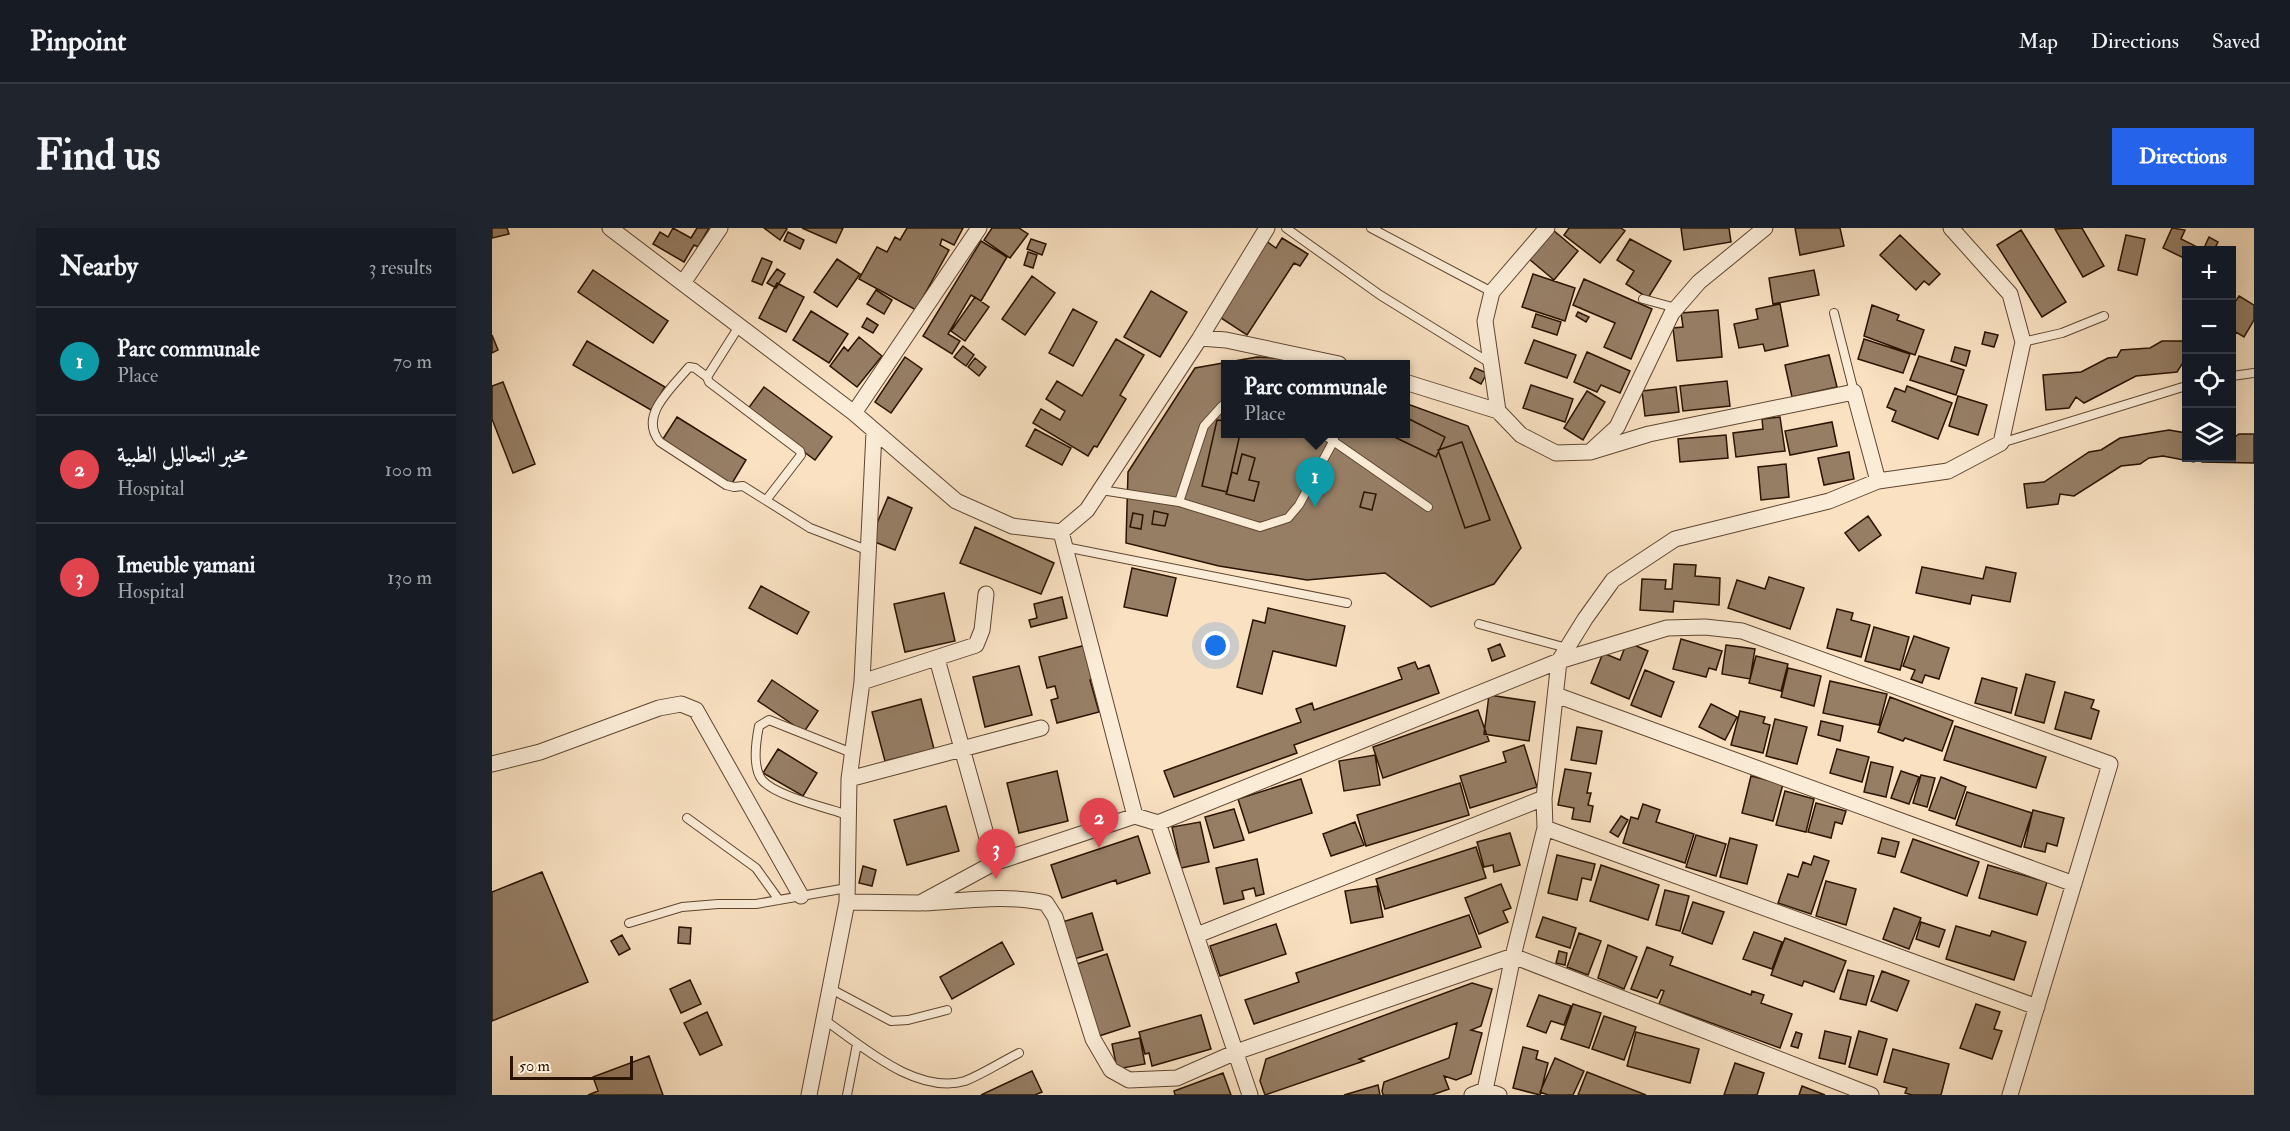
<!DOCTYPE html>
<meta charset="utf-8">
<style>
body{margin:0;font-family:"IM FELL Double Pica",Amiri,serif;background:#20242c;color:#f1f3f6}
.controls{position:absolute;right:18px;top:18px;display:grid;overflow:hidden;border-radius:0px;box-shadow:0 6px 24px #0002}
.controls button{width:54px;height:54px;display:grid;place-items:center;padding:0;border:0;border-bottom:2px solid #363941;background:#171b24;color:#f1f3f6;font:30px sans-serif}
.scale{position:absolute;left:18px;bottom:15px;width:123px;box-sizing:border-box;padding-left:6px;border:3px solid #2a1300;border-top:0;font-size:16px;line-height:21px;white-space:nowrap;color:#2a1300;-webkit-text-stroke:4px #fbecd7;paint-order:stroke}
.you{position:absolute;left:724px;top:418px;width:21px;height:21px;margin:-15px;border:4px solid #fff;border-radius:50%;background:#1a73e8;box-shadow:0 0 0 9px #1a73e833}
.badge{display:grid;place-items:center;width:39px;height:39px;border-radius:50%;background:#2563eb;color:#fff;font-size:20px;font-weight:700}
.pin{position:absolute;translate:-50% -50px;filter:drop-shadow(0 2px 3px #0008)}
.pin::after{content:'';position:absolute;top:32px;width:21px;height:18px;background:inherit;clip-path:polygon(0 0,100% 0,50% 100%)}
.popup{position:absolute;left:729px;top:132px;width:189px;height:78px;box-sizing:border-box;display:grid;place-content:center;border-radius:0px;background:#171b24;filter:drop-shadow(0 2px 4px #0005);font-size:20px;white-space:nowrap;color:#9ea1a6}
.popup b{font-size:22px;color:#f1f3f6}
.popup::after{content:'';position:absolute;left:50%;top:100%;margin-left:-12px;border:12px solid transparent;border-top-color:#171b24}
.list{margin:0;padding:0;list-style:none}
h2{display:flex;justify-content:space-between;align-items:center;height:78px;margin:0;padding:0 24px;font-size:26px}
h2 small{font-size:20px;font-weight:400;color:#9ea1a6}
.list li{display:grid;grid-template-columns:39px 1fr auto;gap:18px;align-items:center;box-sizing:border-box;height:108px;padding:0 24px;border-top:2px solid #363941}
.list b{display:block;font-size:22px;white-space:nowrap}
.list p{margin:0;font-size:20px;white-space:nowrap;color:#9ea1a6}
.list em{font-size:20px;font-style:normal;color:#9ea1a6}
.icon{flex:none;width:33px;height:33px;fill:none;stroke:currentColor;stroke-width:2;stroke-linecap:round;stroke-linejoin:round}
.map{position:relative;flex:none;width:1762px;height:867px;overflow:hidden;border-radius:0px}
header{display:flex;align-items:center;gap:36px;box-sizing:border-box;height:84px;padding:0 30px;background:#171b24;border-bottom:2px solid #363941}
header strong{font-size:28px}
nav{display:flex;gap:33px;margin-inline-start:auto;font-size:21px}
.intro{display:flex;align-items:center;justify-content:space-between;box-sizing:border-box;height:144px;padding:0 36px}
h1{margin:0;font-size:42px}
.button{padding:15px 27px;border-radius:0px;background:#2563eb;color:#fff;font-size:21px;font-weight:700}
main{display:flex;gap:36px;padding:0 36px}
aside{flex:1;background:#171b24;border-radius:0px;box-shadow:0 6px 24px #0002}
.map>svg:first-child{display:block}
</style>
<header>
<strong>Pinpoint</strong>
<nav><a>Map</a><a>Directions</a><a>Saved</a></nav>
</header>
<div class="intro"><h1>Find us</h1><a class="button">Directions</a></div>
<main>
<aside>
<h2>Nearby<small>3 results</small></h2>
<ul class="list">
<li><span class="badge" style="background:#0f9aa8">1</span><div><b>Parc communale</b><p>Place</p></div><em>70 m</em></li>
<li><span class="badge" style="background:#e0444e">2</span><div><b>مخبر التحاليل الطبية</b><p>Hospital</p></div><em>100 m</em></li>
<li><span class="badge" style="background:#e0444e">3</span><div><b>Imeuble yamani</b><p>Hospital</p></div><em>130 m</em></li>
</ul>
</aside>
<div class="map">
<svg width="1762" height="867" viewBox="0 0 1762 867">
<rect width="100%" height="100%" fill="#f9e1c2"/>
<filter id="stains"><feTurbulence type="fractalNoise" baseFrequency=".00333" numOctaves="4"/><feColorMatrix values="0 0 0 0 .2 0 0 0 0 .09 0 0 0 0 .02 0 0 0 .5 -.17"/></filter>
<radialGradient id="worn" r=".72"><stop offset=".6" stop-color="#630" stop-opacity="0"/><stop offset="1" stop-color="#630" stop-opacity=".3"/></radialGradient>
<path fill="#967e65" stroke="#2a1300" stroke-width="1.5" d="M0,0H15L17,6L0,10Z
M181,0L199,10L205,0H217L206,19L202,17L192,34L161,16L168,4L176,9Z
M272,0H293L295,1L288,12Z
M310,0H351L344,15Z
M415,0H471L462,17L450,11L448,17L457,22L424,82L367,51L385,19L395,24L403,9L408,12Z
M500,0H527L536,6L518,30L492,12Z
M1077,0H1129L1133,3L1108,35L1072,7Z
M1189,0H1237L1239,14L1192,22Z
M1303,0H1348L1352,18L1308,27Z
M1590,0L1612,38L1591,49L1563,1Z
M1680,0L1693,2L1689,11L1711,22L1717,9L1726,14L1722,22H1694V31L1671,20Z
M1061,2L1086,23L1062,52L1037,31Z
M1529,2L1574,74L1550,89L1505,17Z
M296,4L312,12L308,21L292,13Z
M1408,7L1448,46L1437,57L1432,53L1424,62L1388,27Z
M1634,7L1653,11L1645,47L1626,42Z
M790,10L816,26L808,38L802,35L755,107L726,88L774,13L784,20Z
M539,11L554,16L550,27L535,21Z
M1138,11L1179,33L1156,70L1134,56L1142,43L1125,32Z
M489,13L515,29L489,73L479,67L456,106L468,113L460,126L431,108Z
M536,24L545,27L541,40L532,37Z
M270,30L280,34L270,57L260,53Z
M345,31L368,46L345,79L322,64Z
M285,41L293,46L284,60L275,55Z
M101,42L176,93L161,115L86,64Z
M1322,42L1327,67L1281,76L1277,50Z
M1041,46L1083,60L1073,93L1030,79Z
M540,48L563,65L533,107L510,91Z
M1092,51L1160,81L1139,131L1112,119L1123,95L1081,77Z
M285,55L312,69L294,104L267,90Z
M384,62L400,72L392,86L375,76Z
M659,63L695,84L668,129L632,109Z
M1747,68L1762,77V92L1752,109L1744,104L1740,111V79Z
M483,69L497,79L473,113L459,103Z
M1288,76L1296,118L1273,123L1271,116L1247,120L1242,96L1266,91L1264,81Z
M1380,77L1407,87L1405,92L1432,102L1423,127L1372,108Z
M581,81L605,94L581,138L557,125Z
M1226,82L1230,129L1185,133L1181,100L1191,99L1189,85Z
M319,83L356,106L337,135L301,112Z
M1086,84L1097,89L1094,94L1084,88Z
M1044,86L1069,94L1065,107L1040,99Z
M375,90L386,97L381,105L370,99Z
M1493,104L1506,107L1502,119L1490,116Z
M0,107L6,122L0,125Z
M367,109L390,128L365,159L338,138L352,119L356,123Z
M1694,109V134L1692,133L1685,144L1644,148L1592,175L1584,169L1577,180L1554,182L1551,147L1589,144L1616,130L1625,129L1629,122L1658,120L1670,113H1691Z
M624,111L652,127L628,167L634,171L605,219L602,218L596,228L541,195L549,181L568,192L573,183L554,171L565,153L590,168Z
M1372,111L1418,126L1411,145L1366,131Z
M1042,112L1084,127L1075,150L1033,135Z
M95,113L173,159L159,182L81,137Z
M471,118L482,127L474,138L462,129Z
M1463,119L1478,123L1474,138L1459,133Z
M1095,124L1138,143L1128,165L1109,157L1105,164L1082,154Z
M1337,127L1345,159L1300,169L1293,137Z
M1427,128L1472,142L1464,167L1418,152Z
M413,129L430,141L399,185L383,174Z
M765,129L805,131L817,136H733V206H913V175L976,198L1029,320L1002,356L939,379L893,345L815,352L727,338L634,315L636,244L703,140Z
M483,130L494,139L487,148L476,139Z
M983,140L995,145L989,156L978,150Z
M1235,153L1238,178L1191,183L1188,158Z
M11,154L43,236L21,245L0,191V158Z
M1039,157L1081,171L1073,194L1031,180Z
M1415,158L1460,175L1446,211L1400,193L1404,183L1395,179L1403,160L1413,164Z
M272,159L340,209L323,232L255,182Z
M1184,159L1187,184L1153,188L1150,163Z
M1095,163L1113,174L1091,212L1072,200Z
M1466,168L1495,177L1486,207L1457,198Z
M185,189L254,232L239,257L169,214Z
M913,189L953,209L944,229L896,206H913Z
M1288,189L1293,223L1244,229L1241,205L1271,201L1270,191Z
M725,192L733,193V206H748L735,264L710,258Z
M1340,194L1345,218L1298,227L1293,203Z
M543,201L579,220L570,237L534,218Z
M1677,202L1694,205V230H1703L1702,234L1671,228L1657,230L1648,236L1629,238L1582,268L1568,266L1566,276L1535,280L1532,256L1552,254L1597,224L1609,222L1628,210Z
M1747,206H1762V235L1710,234V230H1740V211Z
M1234,207L1236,230L1188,234L1186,211Z
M970,214L998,292L973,300L946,222Z
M1357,224L1362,251L1332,257L1326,230Z
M750,226L763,230L757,252L767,254L762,273L734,266L740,244L745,246Z
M1294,236L1297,269L1269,272L1266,239Z
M872,264L884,266L880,282L868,279Z
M396,269L420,280L403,322L378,312Z
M662,283L676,286L673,298L660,296Z
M641,285L651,287L649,301L638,299Z
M1376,288L1389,307L1367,323L1353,305Z
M483,299L562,335L549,366L468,335Z
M1182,336L1204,337L1203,348L1228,350L1227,377L1182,373L1181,384L1148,382L1150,351L1174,352L1173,361H1180Z
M1430,339L1491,351L1494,339L1524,345L1518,374L1480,367L1478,376L1424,365Z
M640,340L684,350L675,388L632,379Z
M1277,349L1312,360L1298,401L1236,380L1245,352L1273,361Z
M269,358L317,384L305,406L257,380Z
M452,365L463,413L413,424L402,376Z
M570,369L575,390L539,399L537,392L545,390L542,376Z
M776,380L853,398L844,438L781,423L770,466L745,459L761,392L773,395Z
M1345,381L1361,385L1359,392L1378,397L1369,429L1335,420Z
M1382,399L1417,409L1408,442L1373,433Z
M1422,408L1457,420L1447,451L1433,447L1430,455L1419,451L1423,442L1411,438Z
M1189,411L1230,423L1224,442L1217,440L1214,449L1181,441Z
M1135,414L1156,423L1137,471L1099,455L1111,425L1128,432Z
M1008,416L1013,428L1000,433L996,421Z
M594,417L603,451L598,452L607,484L565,495L559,472L566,470L563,458L555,460L547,429Z
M1234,417L1263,421L1258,451L1230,446Z
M1264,428L1296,436L1289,463L1257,455Z
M923,434L926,441L937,437L947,465L802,517L805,525L682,569L672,543L809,494L804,481L820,475L822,482L910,451L906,440Z
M527,438L540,487L493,499L481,449Z
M1296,440L1329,448L1322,478L1289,469Z
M1153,442L1182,454L1169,489L1139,477Z
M1534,446L1563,454L1552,495L1523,487Z
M1490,450L1525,460L1519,485L1483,475Z
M280,452L326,483L312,504L266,473Z
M1338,453L1395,466L1387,497L1331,485Z
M1573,464L1602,472L1599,480L1607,483L1599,511L1563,501Z
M997,467L1043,474L1037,513L992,506Z
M1398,469L1461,493L1450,523L1413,510L1411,513L1386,504Z
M429,471L442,521L393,533L380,484Z
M1219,476L1245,489L1233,512L1207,499Z
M986,482L997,513L891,550L881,519Z
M1248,483L1273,489L1271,495L1278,497L1271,525L1239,517Z
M1283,491L1315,499L1305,536L1274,528Z
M1329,493L1351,498L1348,513L1326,507Z
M1463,498L1554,529L1544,560L1452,532Z
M1085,499L1110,503L1104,536L1079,532Z
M1032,517L1045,559L978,580L968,548L1014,534L1011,524Z
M286,521L325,545L311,568L271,545Z
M1345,521L1377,529L1370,554L1338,545Z
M883,527L888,557L852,563L847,533Z
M1379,534L1401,539L1394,569L1372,564Z
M1073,541L1099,545L1095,565H1099L1096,577L1101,578L1098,594L1080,591L1082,580L1066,577Z
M565,543L576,593L527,605L515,555Z
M1409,543L1427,549L1417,576L1399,570Z
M1429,547L1443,550L1435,579L1421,575Z
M1259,548L1291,556L1281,593L1250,585Z
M1449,549L1474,559L1463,591L1437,582Z
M809,551L820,585L757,605L746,571Z
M968,555L977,587L874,618L865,587Z
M1293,563L1322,571L1314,604L1284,597Z
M1475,564L1540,585L1529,619L1464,597Z
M1324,575L1354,583L1350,596L1343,594L1339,610L1316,604Z
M1151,576L1168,582L1164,594L1202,606L1193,635L1131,615L1139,589L1146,591Z
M454,578L467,623L415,637L402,592Z
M742,581L752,612L722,620L713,589Z
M1541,582L1572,590L1565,618L1555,615L1553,624L1532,619Z
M1129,588L1136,592L1126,609L1118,604Z
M708,594L717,634L689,640L680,599Z
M863,594L872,617L839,628L831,606Z
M1018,605L1028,637L1002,644L1001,637L992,639L985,614Z
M1204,607L1234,616L1224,648L1194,639Z
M646,608L658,645L625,656L624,652L570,670L559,637Z
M1238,610L1265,617L1255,656L1228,649Z
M1390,610L1407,614L1403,629L1386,625Z
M1421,611L1487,634L1475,668L1409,644Z
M984,619L994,650L893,681L884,651Z
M1065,627L1103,636L1099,652L1090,650L1085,672L1056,665Z
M1322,628L1337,633L1319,686L1286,675L1296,646L1306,649L1311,634L1319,637Z
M765,631L772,666L764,668L762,660L750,663L752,671L732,676L724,640Z
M1109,637L1167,657L1156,692L1098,673Z
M1496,637L1555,654L1545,687L1487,670Z
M371,638L384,642L380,658L367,655Z
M50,644L96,754L0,793V664Z
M1334,653L1364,661L1354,697L1324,688Z
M1009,656L1019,680L1011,683L1016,694L987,706L973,670Z
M885,658L891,689L859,695L853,663Z
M1173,662L1197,668L1188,703L1164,697Z
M1201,674L1232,684L1220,716L1190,705Z
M1402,680L1429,690L1417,721L1391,711Z
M600,685L611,722L579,732L567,695Z
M977,687L989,719L762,796L753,772L807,754L804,745Z
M1051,689L1084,700L1078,720L1044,709Z
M1429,694L1453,702L1447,719L1424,711Z
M784,696L794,726L728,748L718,718Z
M1464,698L1498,708L1500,703L1534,714L1522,752L1454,731Z
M187,699L199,700L198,716L186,715Z
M1262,704L1290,714L1280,741L1251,731Z
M1087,705L1109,713L1096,747L1075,739Z
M130,707L138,721L127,727L119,713Z
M1293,710L1354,733L1342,764L1312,753L1310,758L1279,747Z
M510,714L522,736L460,771L448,749Z
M1116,717L1145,729L1132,761L1106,750Z
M1155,719L1181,729L1178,737L1259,767L1260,763L1272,767L1269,775L1300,786L1288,820L1167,776L1172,763L1169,762L1165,770L1139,761Z
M1067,723L1075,725L1073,737L1064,735Z
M615,726L638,798L607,808L585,736Z
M1356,742L1382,748L1374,777L1348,771Z
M1390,743L1417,753L1405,783L1379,773Z
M198,752L209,776L189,785L178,761Z
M980,755L1000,761L989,798L979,802L990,805L979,846L964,852L952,848L957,861L940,867H891L890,863L892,854L957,830L965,795L867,831L872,833L773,867L768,853L774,831Z
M1047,767L1079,778L1072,797L1059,793L1054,805L1035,798Z
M1081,776L1109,785L1097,820L1069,811Z
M1484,776L1508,784L1502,801L1510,803L1500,831L1468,820Z
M215,784L230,817L208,827L192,795Z
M709,787L719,821L660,838L657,825L653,826L647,804Z
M1112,788L1144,799L1132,832L1100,821Z
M1333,803L1359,809L1353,836L1327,830Z
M1367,803L1395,811L1385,847L1357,839Z
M1144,804L1207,821L1198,855L1135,838Z
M1304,804L1310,806L1306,820L1299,818Z
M648,810L653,836L625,841L620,816Z
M1031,819L1046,823L1044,831L1056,835L1048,867L1021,860Z
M1401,821L1457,836L1449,867H1420L1413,865L1415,860L1392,854Z
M157,828L171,867H96L106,863L101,849Z
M1063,830L1092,843L1081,867H1056L1048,864Z
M1243,835L1272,845L1265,867H1232Z
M540,843L550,864L543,867H489Z
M1095,844L1154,867H1086Z
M731,845L739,867H683L682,863Z
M886,857L888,867H852Z
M1310,858L1333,867H1307Z"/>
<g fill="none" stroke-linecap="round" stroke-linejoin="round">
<g stroke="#5e4630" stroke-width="10">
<path id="service" d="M794,0L888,67L998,135
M879,0L1000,64
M1151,71L1184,80
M1342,85L1362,164
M246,100L215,149L217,154L308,223L309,227L275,271
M1531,114L1570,105L1612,88
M1740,148L1762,145
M215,149L203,140L197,139C179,161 146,188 168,214L234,257L242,259L251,258L318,300L375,322
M831,206L936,279
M1509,215L1694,158
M609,262L687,274L768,299L796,290L807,277L842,212
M687,274L712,198L730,178H733
M573,319L855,375
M987,396L1075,420
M356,587C336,580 283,568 270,552C260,539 264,513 267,498L277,492L360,525
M195,590L264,640L287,672
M137,695L190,679L226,676H264L355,660
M339,761L399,793L416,792L455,782
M334,793C370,818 424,867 473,853C491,846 509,834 527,825
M355,867L365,816"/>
</g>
<g stroke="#5e4630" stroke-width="17">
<path id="minor" d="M118,0L362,185L464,273L520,298L569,304L595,282L708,110L775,0
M191,55L228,0
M708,110L734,112L847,136
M913,154L1006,183L1029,207L1064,225L1098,224L1157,206L1362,164L1386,253L1337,273L1183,311L1121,352L1093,391L1067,433L1052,570L1053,600L1021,728L992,867
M1006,183L993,93L1000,64L1055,0
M362,185L487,0
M1100,222L1125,199L1180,85L1207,54L1273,0
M1386,253L1456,243L1509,215L1531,114L1518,66L1459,0
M569,304L643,588
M445,431L502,635
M370,454L484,417L490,402L494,366
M1064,467L1582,656
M0,536L48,524L167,480L189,476L204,482L309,668
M357,551L549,500
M666,595L758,867
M1053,600L1545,779
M355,674L428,675L502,635L643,588L666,595L1067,433L1175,400L1213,399L1250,403L1618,536L1518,867
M432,675C472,673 515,666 554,675L563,689L601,811L619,842L637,852L685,850L744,824L1021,728L1379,867
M705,707L1052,570
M317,867L355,674L357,551L370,454L382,204
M980,867L993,862L1007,867"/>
</g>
<use href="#service" stroke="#fbecd7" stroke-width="8"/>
<use href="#minor" stroke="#fbecd7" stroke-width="15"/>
</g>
<rect width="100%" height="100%" filter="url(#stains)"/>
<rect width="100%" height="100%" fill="url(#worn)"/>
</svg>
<div class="controls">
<button>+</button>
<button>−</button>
<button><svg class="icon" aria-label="locate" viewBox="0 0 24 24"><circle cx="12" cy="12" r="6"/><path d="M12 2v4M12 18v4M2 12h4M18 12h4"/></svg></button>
<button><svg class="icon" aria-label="layers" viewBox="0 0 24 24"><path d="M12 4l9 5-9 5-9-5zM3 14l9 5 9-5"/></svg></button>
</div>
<div class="scale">50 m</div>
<div class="you"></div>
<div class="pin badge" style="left:823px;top:279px;background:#0f9aa8">1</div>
<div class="popup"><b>Parc communale</b>Place</div>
<div class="pin badge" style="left:607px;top:620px;background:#e0444e">2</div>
<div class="pin badge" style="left:504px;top:651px;background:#e0444e">3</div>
</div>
</main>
